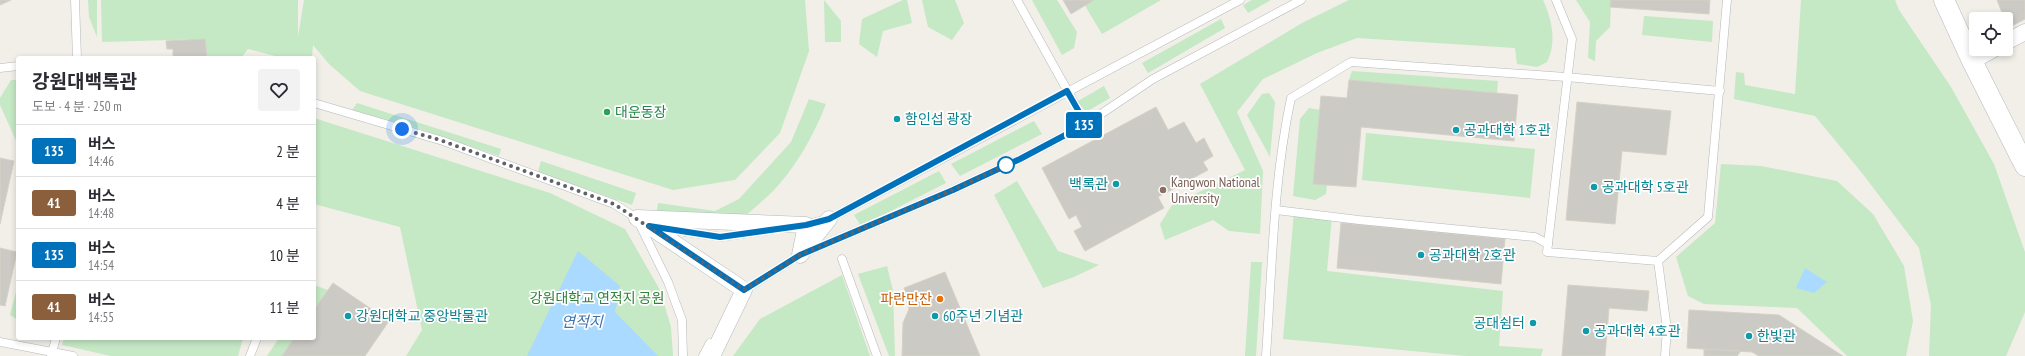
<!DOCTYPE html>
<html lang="ko">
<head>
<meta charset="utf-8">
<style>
  :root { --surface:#fff; --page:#f2f2f3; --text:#2b2b33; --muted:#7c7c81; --line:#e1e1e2 }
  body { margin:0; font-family:"PT Sans Narrow","Noto Sans KR",sans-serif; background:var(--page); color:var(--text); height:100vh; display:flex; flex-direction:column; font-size:15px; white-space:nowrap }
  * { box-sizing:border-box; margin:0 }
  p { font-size:13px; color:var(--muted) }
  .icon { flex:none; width:22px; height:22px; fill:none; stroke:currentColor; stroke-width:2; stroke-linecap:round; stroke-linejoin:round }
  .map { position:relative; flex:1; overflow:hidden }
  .details { position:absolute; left:16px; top:56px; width:300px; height:284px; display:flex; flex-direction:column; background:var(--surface); border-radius:4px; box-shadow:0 2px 6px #0003 }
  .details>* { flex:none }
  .badge { padding:0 8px; border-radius:3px; font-size:14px; line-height:26px }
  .controls { position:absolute; left:1969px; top:12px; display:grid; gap:8px }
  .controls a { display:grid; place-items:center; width:44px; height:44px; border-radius:4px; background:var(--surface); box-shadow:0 2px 6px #0003; font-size:20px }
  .you { position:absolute; width:20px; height:20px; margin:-10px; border:3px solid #fff; border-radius:50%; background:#1a73e8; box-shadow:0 0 0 6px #1a73e833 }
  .map>.badge { position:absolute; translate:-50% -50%; box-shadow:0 0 0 2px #fff }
  .round { display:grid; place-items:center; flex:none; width:42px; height:42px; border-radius:4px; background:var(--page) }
  .head { display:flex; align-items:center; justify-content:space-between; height:68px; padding:0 16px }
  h1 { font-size:19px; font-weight:700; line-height:30px }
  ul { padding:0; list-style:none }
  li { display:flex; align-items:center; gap:12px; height:52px; padding:0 16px; border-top:1px solid var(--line) }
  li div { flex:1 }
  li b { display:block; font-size:15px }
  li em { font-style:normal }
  li .badge { min-width:44px; font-weight:700; text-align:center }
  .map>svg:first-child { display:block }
  .green { fill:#c5e8c5 }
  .water { fill:#aadaff }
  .building { fill:#cccac5; stroke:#d6d1c6 }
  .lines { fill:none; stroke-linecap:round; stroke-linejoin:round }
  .service-casing { stroke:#b5b8bc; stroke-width:9 }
  .minor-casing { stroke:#b5b8bc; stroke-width:17 }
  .tertiary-casing { stroke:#b5b8bc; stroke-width:21 }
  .service { stroke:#fff; stroke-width:8 }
  .minor { stroke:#fff; stroke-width:16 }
  .tertiary { stroke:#fff; stroke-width:20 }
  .line-casing { stroke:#fff; stroke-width:9 }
  .line { stroke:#0072bc; stroke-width:6 }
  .walk { stroke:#5f6368; stroke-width:4; stroke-dasharray:0 7.2 }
  .leisure-dot { fill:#2e9e5b; stroke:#fff; stroke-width:1.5 }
  .culture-dot { fill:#0f9aa8; stroke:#fff; stroke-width:1.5 }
  .stop-dot { fill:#fff; stroke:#0072bc; stroke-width:2 }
  .education-dot { fill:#8d6e63; stroke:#fff; stroke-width:1.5 }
  .food-dot { fill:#e8710a; stroke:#fff; stroke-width:1.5 }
  .labels { text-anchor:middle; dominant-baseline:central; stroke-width:3.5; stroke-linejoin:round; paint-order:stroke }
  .leisure-label { font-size:14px; fill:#27864d; stroke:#fff; text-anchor:start }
  .culture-label { font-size:14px; fill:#0d838f; stroke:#fff; text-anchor:start }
  .education-label { font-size:14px; fill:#785e54; stroke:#fff; text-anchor:start }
  .park-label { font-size:14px; fill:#348238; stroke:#fff }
  .food-label { font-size:14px; fill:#c56008; stroke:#fff; text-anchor:end }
  .water-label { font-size:15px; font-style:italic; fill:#4174aa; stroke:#fff }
</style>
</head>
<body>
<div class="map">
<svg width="2025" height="356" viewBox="0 0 2025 356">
  <rect width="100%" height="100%" fill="#f1efe8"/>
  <g class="green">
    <polygon points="88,0 97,0 97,37 89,17"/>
    <polygon points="101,0 298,0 298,37 304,0 805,0 809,51 780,133 735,180 673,190 360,91 329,64 313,45 312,58 283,58 248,49 241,58 207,58 205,39 102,42"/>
    <polygon points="824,0 841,21 841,42 825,42"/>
    <polygon points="903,0 907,0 912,23 883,31 877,57 859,44 862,19"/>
    <polygon points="922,0 955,0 964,23 952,40 928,27"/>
    <polygon points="1032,0 1057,0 1077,32 1074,48 1062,55"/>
    <polygon points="1090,0 1161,0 1102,34 1084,4"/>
    <polygon points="1252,0 1271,0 1248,13 1243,5"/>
    <path d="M1349,0H1543C1552,20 1557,42 1547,62L1537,67L1517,64L1515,48L1357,38L1317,53L1263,79L1237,112L1263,171L1260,234L1229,231L1213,220L1165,240L1160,224L1172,205L1245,170L1200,84L1302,23Z"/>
    <polygon points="1576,0 1611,0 1610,27 1596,41 1595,61 1588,58 1590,22"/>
    <polygon points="1801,0 1895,0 1899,10 1951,87 1994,164 2025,252 2025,312 2006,356 1929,356 1931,305 1919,248 1862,173 1815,116 1734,99 1736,72 1744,73 1745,85 1795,94"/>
    <polygon points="1644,16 1713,21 1712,42 1642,35"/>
    <polygon points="1221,19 1225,28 1148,73 1142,63"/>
    <polygon points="1352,71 1498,81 1497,93 1349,80"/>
    <polygon points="11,80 18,80 18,145 0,105 0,98"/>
    <polygon points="1104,86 1110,98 1086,112 1078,101"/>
    <polygon points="1269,93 1275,102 1270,157 1247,115 1262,94"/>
    <path d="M809,99L826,104C814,135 796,167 773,191C763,201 753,209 743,218L656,217L658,203L715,211L739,199L791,142Z"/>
    <polygon points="357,103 501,149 499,156 423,130 352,110"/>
    <polygon points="1309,108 1320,110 1327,185 1326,194 1315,200 1293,196 1300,119"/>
    <polygon points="314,118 550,193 625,229 660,290 671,327 673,356 406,356 422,330 400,227 314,204"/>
    <polygon points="1034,121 1042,134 960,176 951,164"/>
    <polygon points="1366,133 1535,149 1530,198 1362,180"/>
    <polygon points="541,161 636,193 632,205 538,172"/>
    <polygon points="1721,164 1761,166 1837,181 1873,214 1904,266 1913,321 1906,356 1847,356 1797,308 1704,304 1688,296 1676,257 1715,223"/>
    <polygon points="939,171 946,183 861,226 854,215"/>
    <polygon points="1017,181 1058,251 1099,265 1074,277 1043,288 994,195"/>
    <polygon points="1294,212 1332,216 1327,271 1503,291 1499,346 1543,349 1541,356 1466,356 1283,339"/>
    <polygon points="1251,262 1262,262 1256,356 1245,356"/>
    <polygon points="887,266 893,291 895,356 889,356 858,274"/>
    <polygon points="842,275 870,356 733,356 760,319"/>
    <polygon points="18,284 18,320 10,315"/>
    <polygon points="314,285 328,290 314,310"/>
    <polygon points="64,338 243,338 238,356 111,356 62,345"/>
    <polygon points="279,338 294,338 282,356 267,356"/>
  </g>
  <g class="water">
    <polygon points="578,251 620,286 615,312 658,356 527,356"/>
    <polygon points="1805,268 1827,282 1814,293 1796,288"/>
  </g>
  <g class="building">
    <polygon points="0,0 11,0 0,5"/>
    <polygon points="1063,0 1094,0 1071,14"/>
    <polygon points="1611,0 1710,0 1709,14 1610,7"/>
    <polygon points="1997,0 2025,0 2025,19 2008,28"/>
    <polygon points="205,39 207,58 173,58 173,49 167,49 166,41"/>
    <polygon points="1349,80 1518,95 1514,141 1361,127 1356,187 1313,184 1321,96 1347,98"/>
    <polygon points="1577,102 1671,111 1666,155 1622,151 1615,224 1566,220"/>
    <polygon points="1156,107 1168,130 1184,122 1196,143 1204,138 1213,156 1203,162 1208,170 1158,197 1164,208 1085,251 1074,231 1082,227 1076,215 1069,219 1042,168"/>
    <polygon points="0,158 14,161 0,224"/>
    <polygon points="1341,223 1505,239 1501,284 1337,268"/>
    <polygon points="0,248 17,252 5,306 0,305"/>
    <polygon points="945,272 980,356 902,356 903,323 909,309 904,288"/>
    <polygon points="333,283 389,321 365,356 282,356 294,338 314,338 314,310"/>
    <polygon points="1568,285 1649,291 1647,311 1609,308 1605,356 1562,356"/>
    <polygon points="1689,310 1779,315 1843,356 1759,356 1752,352 1687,348"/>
    <polygon points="1704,349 1741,351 1737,356 1704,356"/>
  </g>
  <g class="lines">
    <defs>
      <g id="service">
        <polyline points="75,0 77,58"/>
        <polyline points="1017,0 1086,124"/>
        <polyline points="1556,0 1572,39 1547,252 1658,261 1708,217 1727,0"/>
        <polyline points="0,68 18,66"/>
        <polyline points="314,103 443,141 614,204 638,219"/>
        <polyline points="1276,210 1359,220 1535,237 1548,244"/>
        <polyline points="639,223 668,282 682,320 683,356"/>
        <polyline points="804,225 829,219 1240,0"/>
        <polyline points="658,228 721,237 771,230"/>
        <polyline points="842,259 877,356"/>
        <polyline points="1658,261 1667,329 1665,356"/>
        <polyline points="743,291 800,255 953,190 1020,159 1086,124 1153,79 1301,0"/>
        <polyline points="0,342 73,356"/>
        <polyline points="51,356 56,338"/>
        <polyline points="250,356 257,338"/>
        <polyline points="703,356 710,343"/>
        <path d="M1266,356C1272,271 1273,182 1291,98L1351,62L1566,77L1720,91"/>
      </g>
      <g id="minor">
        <polyline points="2006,42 2025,32"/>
        <polyline points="1972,61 1994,49"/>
        <polyline points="712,356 744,290 637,218 806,225 800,255 829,219"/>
      </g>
      <polyline id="tertiary" points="1944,0 1972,61 2025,166"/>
    </defs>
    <use href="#service" class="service-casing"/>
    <use href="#minor" class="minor-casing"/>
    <use href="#tertiary" class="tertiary-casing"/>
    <use href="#service" class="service"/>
    <use href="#minor" class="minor"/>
    <use href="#tertiary" class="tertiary"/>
  </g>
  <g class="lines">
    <defs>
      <polygon id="line" points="1067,91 1086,124 1020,159 953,190 800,255 744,290 649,226 720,237 806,225 829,219"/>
    </defs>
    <use href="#line" class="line-casing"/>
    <use href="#line" class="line"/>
    <polyline class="walk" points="402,129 443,141 614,204 744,290 800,255 953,190 1006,165"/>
  </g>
  <circle class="leisure-dot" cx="607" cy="112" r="4"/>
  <g class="culture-dot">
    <circle cx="897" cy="119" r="4"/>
    <circle cx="1456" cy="130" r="4"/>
    <circle cx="1116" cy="184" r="4"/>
    <circle cx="1594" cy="187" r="4"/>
    <circle cx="1421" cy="255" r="4"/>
    <circle cx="348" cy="316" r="4"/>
    <circle cx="935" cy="316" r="4"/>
    <circle cx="1533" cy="323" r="4"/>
    <circle cx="1586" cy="331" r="4"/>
    <circle cx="1749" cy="336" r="4"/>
  </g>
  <circle class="stop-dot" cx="1006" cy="165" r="8"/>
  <circle class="education-dot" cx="1163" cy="190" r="4"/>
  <circle class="food-dot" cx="940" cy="299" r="4"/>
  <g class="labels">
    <g class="leisure-label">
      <text x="615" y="112">대운동장</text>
    </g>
    <g class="culture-label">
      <text x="905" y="119">함인섭 광장</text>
      <text x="1464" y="130">공과대학 1호관</text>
      <text x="1108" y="184" text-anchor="end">백록관</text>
      <text x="1602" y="187">공과대학 5호관</text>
      <text x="1429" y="255">공과대학 2호관</text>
      <text x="356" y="316">강원대학교 중앙박물관</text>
      <text x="943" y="316">60주년 기념관</text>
      <text x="1525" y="323" text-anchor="end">공대쉼터</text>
      <text x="1594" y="331">공과대학 4호관</text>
      <text x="1757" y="336">한빛관</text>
    </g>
    <g class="education-label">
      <text x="1171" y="182">Kangwon National<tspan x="1171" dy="16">University</tspan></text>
    </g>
    <g class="park-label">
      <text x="597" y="298">강원대학교 연적지 공원</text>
    </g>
    <g class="food-label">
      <text x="932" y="299">파란만잔</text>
    </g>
    <g class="water-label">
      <text x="582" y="321">연적지</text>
    </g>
  </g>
</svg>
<div class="controls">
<a><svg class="icon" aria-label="locate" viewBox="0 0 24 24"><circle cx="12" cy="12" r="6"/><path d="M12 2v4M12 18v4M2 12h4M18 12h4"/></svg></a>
</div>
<div class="you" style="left:402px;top:129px"></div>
<b class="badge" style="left:1084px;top:125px;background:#0072bc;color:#fff">135</b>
<section class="details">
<div class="head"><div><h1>강원대백록관</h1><p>도보 · 4 분 · 250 m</p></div><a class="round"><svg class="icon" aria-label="heart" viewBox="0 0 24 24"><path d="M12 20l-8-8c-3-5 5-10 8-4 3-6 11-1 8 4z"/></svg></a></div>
<ul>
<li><span class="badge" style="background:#0072bc;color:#fff">135</span><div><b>버스</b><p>14:46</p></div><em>2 분</em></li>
<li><span class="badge" style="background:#8b5e3c;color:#fff">41</span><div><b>버스</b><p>14:48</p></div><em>4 분</em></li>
<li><span class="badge" style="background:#0072bc;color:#fff">135</span><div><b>버스</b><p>14:54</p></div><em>10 분</em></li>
<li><span class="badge" style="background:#8b5e3c;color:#fff">41</span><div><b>버스</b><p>14:55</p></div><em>11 분</em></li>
</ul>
</section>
</div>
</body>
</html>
